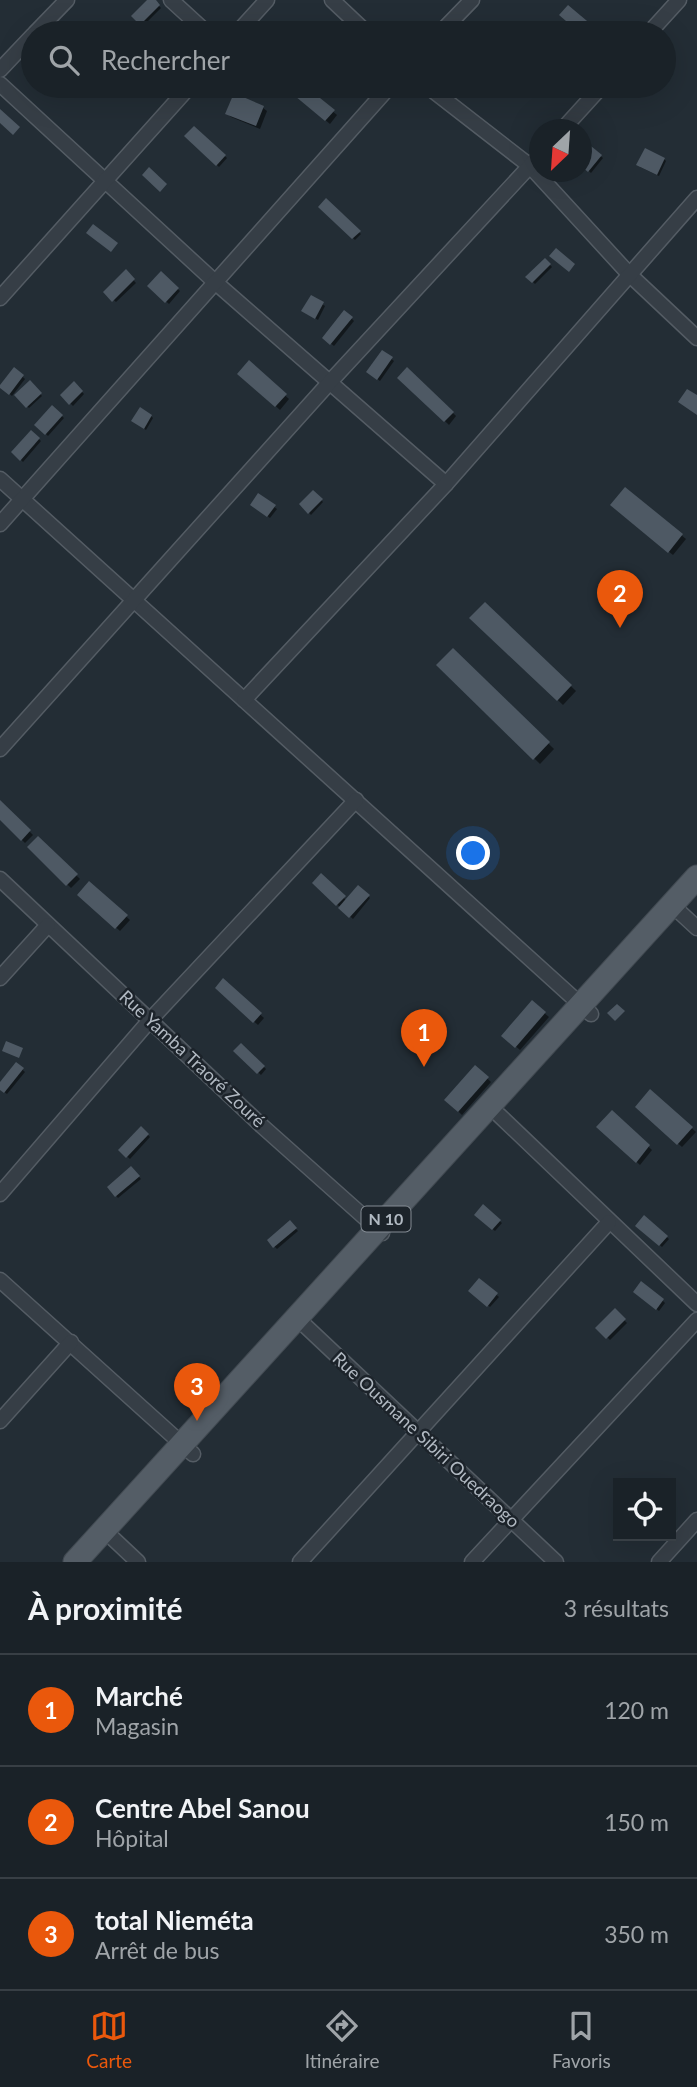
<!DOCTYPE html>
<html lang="fr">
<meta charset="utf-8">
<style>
:root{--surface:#1a2228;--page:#272f34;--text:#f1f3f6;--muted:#9fa4a8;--line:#383f45;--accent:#ea580c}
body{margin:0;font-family:Lato,sans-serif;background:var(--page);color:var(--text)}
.controls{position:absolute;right:21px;bottom:21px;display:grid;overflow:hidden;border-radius:0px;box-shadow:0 7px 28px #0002}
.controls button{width:63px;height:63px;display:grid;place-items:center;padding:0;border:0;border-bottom:2px solid var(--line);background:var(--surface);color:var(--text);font:35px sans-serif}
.compass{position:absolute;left:529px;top:119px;width:63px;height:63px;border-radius:50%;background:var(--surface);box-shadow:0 7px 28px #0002;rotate:205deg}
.you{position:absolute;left:474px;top:854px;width:24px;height:24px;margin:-18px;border:5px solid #fff;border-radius:50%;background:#1a73e8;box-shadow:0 0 0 10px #1a73e833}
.badge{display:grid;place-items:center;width:46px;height:46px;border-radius:50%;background:var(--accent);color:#fff;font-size:23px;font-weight:700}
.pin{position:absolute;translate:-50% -58px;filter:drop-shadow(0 2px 4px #0008)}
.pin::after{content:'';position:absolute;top:37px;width:24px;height:21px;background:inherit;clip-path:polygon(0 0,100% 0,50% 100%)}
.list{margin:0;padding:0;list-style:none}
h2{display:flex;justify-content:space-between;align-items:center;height:91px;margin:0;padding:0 28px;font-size:30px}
h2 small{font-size:23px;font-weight:400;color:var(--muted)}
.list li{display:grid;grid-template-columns:46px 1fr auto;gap:21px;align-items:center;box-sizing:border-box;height:112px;padding:0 28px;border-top:2px solid var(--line)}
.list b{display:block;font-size:26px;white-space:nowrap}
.list p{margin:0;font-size:23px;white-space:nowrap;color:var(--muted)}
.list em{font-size:23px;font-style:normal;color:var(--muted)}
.icon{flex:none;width:38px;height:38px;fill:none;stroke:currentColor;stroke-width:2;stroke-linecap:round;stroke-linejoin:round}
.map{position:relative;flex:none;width:697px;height:1562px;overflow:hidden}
.search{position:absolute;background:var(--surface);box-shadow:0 7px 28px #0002;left:21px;right:21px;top:21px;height:77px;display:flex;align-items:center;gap:18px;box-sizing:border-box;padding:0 24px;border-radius:38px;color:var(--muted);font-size:26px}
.sheet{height:427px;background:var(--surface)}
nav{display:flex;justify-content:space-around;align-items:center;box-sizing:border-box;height:98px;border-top:2px solid var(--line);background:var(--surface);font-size:19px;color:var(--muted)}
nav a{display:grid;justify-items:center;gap:4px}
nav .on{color:var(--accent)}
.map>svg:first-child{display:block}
.shadow{fill:#0007}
.building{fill:#4e5964}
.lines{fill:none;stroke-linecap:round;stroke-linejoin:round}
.minor-casing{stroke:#545c64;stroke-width:17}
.primary-casing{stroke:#424a52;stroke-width:25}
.minor{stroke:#363e46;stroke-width:14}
.primary{stroke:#545d66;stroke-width:23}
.labels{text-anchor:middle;stroke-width:5;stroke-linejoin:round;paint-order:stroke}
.shield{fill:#1c232a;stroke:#848c94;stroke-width:2}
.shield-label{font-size:16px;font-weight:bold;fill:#b1b9c2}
.street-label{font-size:18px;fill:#b1b9c2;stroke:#1c232a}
</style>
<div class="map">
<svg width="697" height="1562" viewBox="0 0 697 1562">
<rect width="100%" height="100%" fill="#232d35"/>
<g class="shadow">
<path d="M150,0H153L161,8L143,26L134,16Z"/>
<path d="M147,86H167L157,96Z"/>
<path d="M295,86H302L337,115L330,124L291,91Z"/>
<path d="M512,86H533L536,89L530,98Z"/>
<path d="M263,108L267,111L260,129L231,117L227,113Z"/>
<path d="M194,128L227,158L219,167L187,136Z"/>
<path d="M586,145L603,158L591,173L582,165V151Z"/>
<path d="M664,159L666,161L659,176L640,167Z"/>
<path d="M326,201L361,234L355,240L320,207Z"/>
<path d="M545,260L552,267L535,284L528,277Z"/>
<path d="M126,272L136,283L116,302L105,292Z"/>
<path d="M161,274L180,291L169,304L149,286Z"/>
<path d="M311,297L325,306L318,320L306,313Z"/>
<path d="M345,312L354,321L334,346L324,338Z"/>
<path d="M383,352L394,361L380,381L371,374Z"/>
<path d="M249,363L289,399L280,410L239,373Z"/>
<path d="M14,369L25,379L12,396L1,386Z"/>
<path d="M408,369L456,416L449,425L400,377Z"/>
<path d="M30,383L42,396L29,408L16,395Z"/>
<path d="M74,384L84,394L73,406L62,395Z"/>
<path d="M52,408L64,418L48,436L36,425Z"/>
<path d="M151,416L153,418L146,430L136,423Z"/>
<path d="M31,432L41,441L23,462L13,452Z"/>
<path d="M625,489L686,539L673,555L616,509Z"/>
<path d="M313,492L323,502L311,515L301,504Z"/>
<path d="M259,496L277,509L270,518L255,507Z"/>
<path d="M485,605L576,691L563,705L472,618Z"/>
<path d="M453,650L554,749L540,764L439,665Z"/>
<path d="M0,802L33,835L25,843L0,818Z"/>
<path d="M38,838L80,879L71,888L29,847Z"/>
<path d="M321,876L347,901L359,888L370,898L353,919L314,883Z"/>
<path d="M89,883L130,920L120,931L79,895Z"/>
<path d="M223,981L264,1018L258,1025L217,988Z"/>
<path d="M532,1003L549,1017L520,1050L504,1036Z"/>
<path d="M241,1045L266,1069L261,1075L236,1051Z"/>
<path d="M16,1064L25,1072L7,1094L0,1089V1084Z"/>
<path d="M475,1067L491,1082L462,1115L446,1100Z"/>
<path d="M651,1092L696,1132L682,1147L637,1107Z"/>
<path d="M612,1112L652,1150L640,1165L598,1127Z"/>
<path d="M141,1128L150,1137L130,1159L120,1150Z"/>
<path d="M131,1168L141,1179L118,1198L109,1187Z"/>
<path d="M483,1207L502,1223L495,1231L476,1215Z"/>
<path d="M644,1218L669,1239L662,1247L638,1226Z"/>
<path d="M290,1223L298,1231L277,1249L269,1241Z"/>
<path d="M479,1280L499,1297L490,1307L470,1291Z"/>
<path d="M637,1294L663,1301L665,1303L659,1311Z"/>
<path d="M615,1311L627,1323L610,1340L598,1328Z"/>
</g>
<g class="building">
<path d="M147,0H156L160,5L140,25L131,16Z"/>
<path d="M568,5L593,26L586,33H580L559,15Z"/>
<path d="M124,21L135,28L131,33H115Z"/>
<path d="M344,23L357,33H336Z"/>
<path d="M144,86H160L152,94Z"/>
<path d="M293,86H305L335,110L325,121L289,91Z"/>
<path d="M510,86H535L527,97Z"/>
<path d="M234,93L264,106L256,126L225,114Z"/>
<path d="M0,109L20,127L13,135L0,123Z"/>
<path d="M194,126L226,155L216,166L184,136Z"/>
<path d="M586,142L602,155L588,172L582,167V148Z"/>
<path d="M645,148L665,158L657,175L636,165Z"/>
<path d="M149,167L167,184L160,192L142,175Z"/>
<path d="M326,198L361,231L352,239L318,207Z"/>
<path d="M93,224L118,243L111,252L86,233Z"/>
<path d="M556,248L575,264L569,272L549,256Z"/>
<path d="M545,258L551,264L532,283L525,277Z"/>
<path d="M126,269L135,279L112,302L103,292Z"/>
<path d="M161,271L179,288L165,303L147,286Z"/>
<path d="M311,295L324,302L315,319L301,311Z"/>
<path d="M344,310L353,317L330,345L322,338Z"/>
<path d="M382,350L393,357L377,380L366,372Z"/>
<path d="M249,360L287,394L275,407L237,374Z"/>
<path d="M14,367L24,375L9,395L0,388V385Z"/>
<path d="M407,367L454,412L444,422L397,378Z"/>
<path d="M30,380L42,393L26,408L14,395Z"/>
<path d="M74,381L83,391L69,405L60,395Z"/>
<path d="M687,389L697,395V415L678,402Z"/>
<path d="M52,405L63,415L45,435L34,425Z"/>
<path d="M140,407L152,415L144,429L131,421Z"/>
<path d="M31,430L40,438L20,461L11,452Z"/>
<path d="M625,487L683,534L668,553L610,505Z"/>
<path d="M313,490L323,499L308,514L299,504Z"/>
<path d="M258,493L276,505L267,517L250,505Z"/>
<path d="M485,602L572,685L557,701L469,618Z"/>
<path d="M453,648L550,742L533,760L436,665Z"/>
<path d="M0,800L31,830L21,841L0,820Z"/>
<path d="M38,836L78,874L66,886L27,847Z"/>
<path d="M321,873L346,896L336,906L312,883Z"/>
<path d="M89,881L128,915L115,929L77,895Z"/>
<path d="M358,885L370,895L349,918L338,908Z"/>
<path d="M223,978L262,1013L253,1023L215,988Z"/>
<path d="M532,1000L546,1012L515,1048L501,1036Z"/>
<path d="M617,1004L625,1011L615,1021L607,1013Z"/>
<path d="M6,1041L23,1048L19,1058L2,1051Z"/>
<path d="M241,1043L265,1066L257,1074L233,1051Z"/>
<path d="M16,1062L24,1068L4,1093L0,1090V1082Z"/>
<path d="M475,1065L489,1077L458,1112L444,1100Z"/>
<path d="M650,1089L693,1127L677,1145L635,1107Z"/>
<path d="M612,1110L650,1145L636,1163L596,1127Z"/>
<path d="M141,1126L149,1134L126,1158L118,1150Z"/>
<path d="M131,1166L140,1176L115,1197L107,1187Z"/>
<path d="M483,1204L501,1220L492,1230L474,1215Z"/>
<path d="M644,1215L668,1236L659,1246L635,1226Z"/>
<path d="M290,1220L297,1228L273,1248L267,1240Z"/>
<path d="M479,1278L498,1293L487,1307L468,1291Z"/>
<path d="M641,1281L664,1299L656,1310L633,1292Z"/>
<path d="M615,1308L626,1319L606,1339L595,1328Z"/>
</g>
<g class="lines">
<g class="minor-casing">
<g id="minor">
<path d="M171,0L207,33"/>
<path d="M332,0L367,33"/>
<path d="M35,33L67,0"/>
<path d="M237,33L267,0"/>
<path d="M440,33L472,0"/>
<path d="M649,33L679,0"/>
<path d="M0,70L33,35"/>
<path d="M0,84L215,282L446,484"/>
<path d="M427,86L530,166L629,274L697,338"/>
<path d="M562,130L602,86"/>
<path d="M0,298L190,86"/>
<path d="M0,479L591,1014"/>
<path d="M0,524L390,86"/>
<path d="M244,700L446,484L697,198"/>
<path d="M0,749L329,383L540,155"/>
<path d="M0,879L262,1126L382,1233"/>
<path d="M672,905L697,928"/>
<path d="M0,978L48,925"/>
<path d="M499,1115L697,1304"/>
<path d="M0,1194L151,1019L356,800"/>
<path d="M0,1280L193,1454"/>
<path d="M297,1318L556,1562"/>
<path d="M0,1421L71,1342"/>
<path d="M104,1530L138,1562"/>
<path d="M300,1562L609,1222"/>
<path d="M472,1562L697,1320"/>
<path d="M659,1562L697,1520"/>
</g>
</g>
<g class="primary-casing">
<path id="primary" d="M75,1562L697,877"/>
</g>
<use href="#minor" class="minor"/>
<use href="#primary" class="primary"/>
</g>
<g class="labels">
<rect class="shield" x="361.5" y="1206.5" width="49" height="25" rx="5"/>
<g class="shield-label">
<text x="386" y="1225">N 10</text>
</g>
<g class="street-label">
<text transform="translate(192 1059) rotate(43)" y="6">Rue Yamba Traoré Zouré</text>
<text transform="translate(426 1440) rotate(43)" y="6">Rue Ousmane Sibiri Ouedraogo</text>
</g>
</g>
</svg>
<div class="controls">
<button><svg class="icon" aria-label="locate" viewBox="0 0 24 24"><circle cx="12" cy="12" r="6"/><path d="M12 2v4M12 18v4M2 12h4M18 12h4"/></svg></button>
</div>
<svg class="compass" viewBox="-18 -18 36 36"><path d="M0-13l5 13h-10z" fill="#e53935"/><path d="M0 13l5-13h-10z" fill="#9fa4a8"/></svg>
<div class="you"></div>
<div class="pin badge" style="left:424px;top:1067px">1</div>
<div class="pin badge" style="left:620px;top:628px">2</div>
<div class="pin badge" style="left:197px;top:1421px">3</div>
<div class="search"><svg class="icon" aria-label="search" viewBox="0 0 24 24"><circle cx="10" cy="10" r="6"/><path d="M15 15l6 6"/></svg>Rechercher</div>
</div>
<section class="sheet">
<h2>À proximité<small>3 résultats</small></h2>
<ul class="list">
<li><span class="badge">1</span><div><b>Marché</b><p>Magasin</p></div><em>120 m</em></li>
<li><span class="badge">2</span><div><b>Centre Abel Sanou</b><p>Hôpital</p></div><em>150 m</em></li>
<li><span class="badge">3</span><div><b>total Nieméta</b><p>Arrêt de bus</p></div><em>350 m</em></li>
</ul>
</section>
<nav>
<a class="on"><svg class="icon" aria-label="map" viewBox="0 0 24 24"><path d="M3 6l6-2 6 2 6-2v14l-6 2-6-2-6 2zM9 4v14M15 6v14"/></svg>Carte</a>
<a><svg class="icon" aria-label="directions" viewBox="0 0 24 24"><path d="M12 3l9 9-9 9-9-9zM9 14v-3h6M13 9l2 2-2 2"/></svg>Itinéraire</a>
<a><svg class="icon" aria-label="saved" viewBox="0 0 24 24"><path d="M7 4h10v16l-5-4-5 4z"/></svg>Favoris</a>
</nav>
